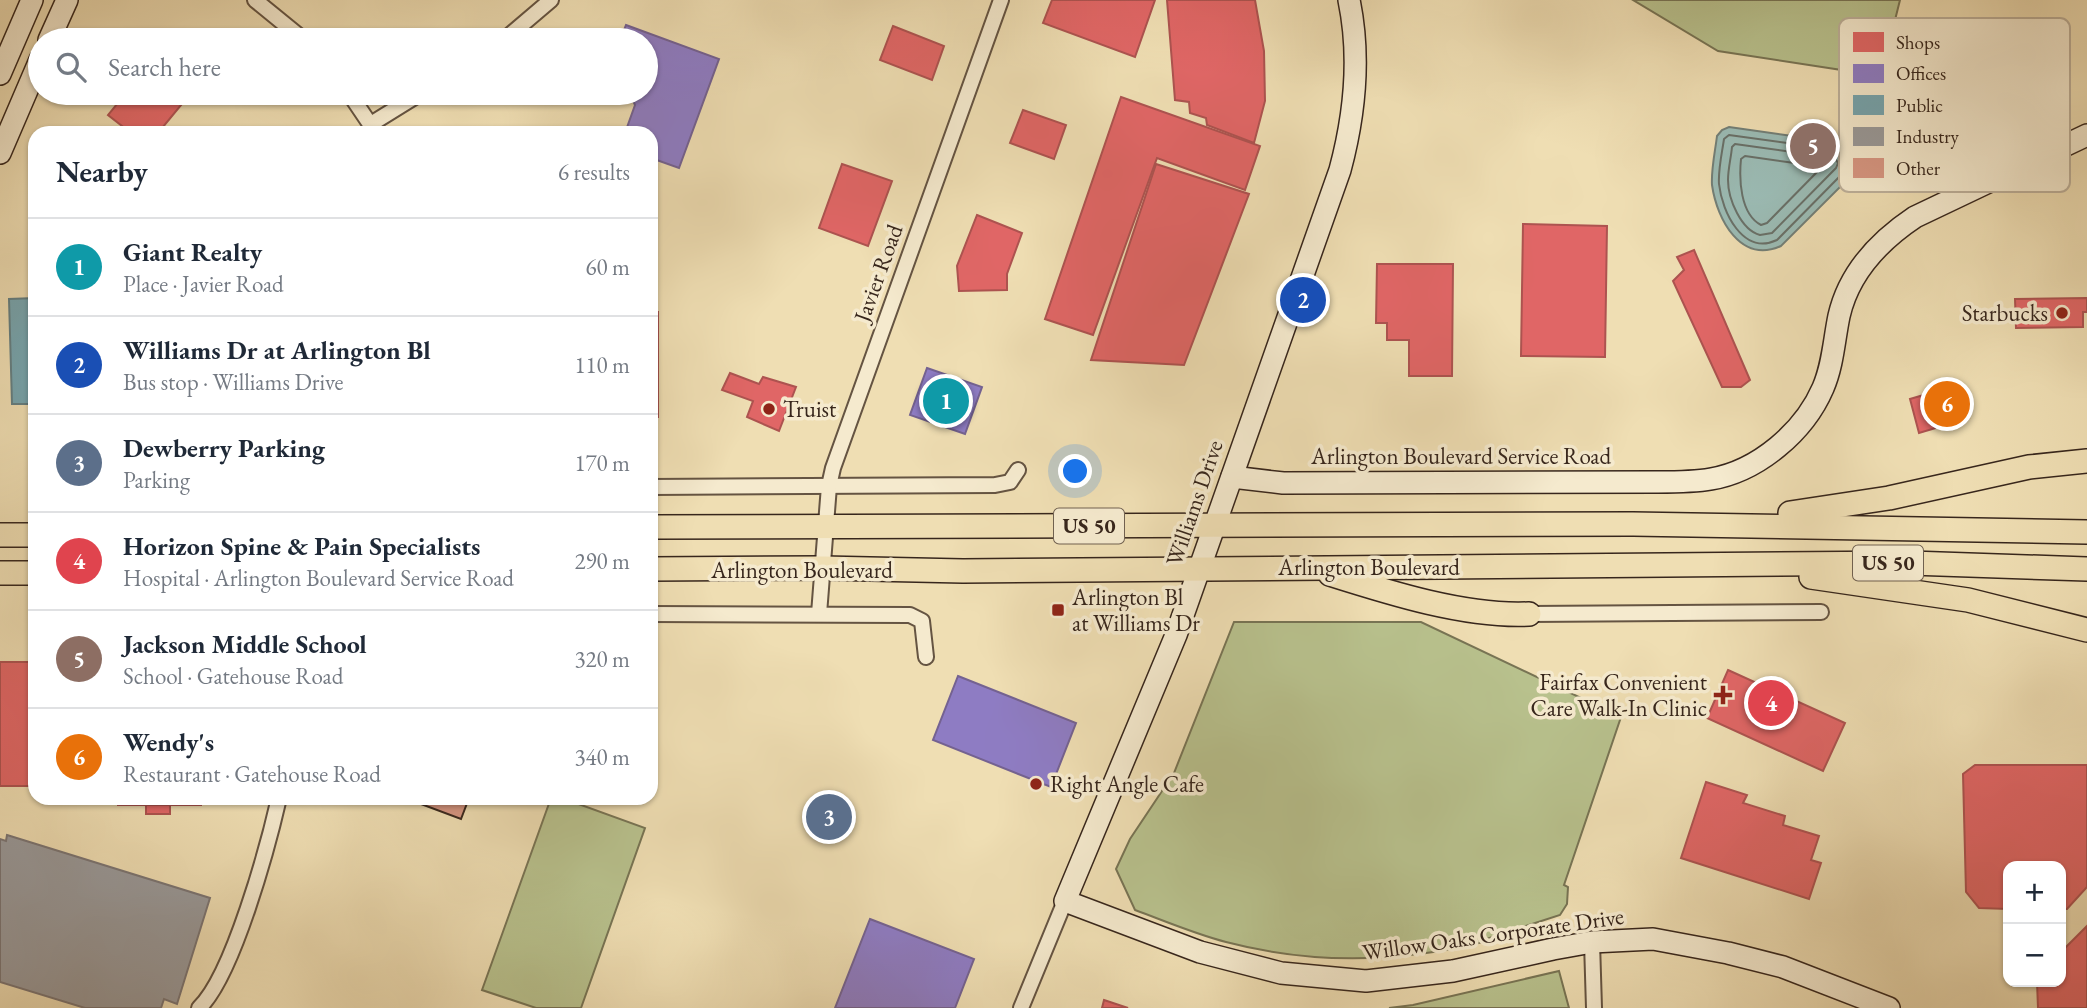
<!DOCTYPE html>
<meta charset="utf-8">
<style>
:root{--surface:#fff;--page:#f2f2f3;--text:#1f2937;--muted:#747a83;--line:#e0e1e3;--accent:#8f2418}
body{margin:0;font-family:"EB Garamond",serif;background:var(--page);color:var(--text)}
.controls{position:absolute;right:21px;bottom:21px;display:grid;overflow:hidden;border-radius:14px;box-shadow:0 2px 5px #0004}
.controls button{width:63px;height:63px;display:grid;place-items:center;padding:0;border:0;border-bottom:2px solid var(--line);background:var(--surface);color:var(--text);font:35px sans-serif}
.you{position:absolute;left:1076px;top:472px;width:24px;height:24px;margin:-18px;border:5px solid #fff;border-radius:50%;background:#1a73e8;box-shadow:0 0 0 10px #1a73e833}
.badge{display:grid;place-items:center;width:46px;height:46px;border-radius:50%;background:var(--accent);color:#fff;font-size:23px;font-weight:700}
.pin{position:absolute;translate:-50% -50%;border:4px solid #fff;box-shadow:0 2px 7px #0006}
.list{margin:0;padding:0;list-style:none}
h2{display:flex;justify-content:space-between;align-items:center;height:91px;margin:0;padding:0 28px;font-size:30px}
h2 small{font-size:23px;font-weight:400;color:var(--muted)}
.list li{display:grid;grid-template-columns:46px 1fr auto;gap:21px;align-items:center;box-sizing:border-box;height:98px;padding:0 28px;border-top:2px solid var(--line)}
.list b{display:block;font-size:26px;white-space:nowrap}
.list p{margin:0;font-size:23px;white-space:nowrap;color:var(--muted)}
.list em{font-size:23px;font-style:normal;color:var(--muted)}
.icon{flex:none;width:38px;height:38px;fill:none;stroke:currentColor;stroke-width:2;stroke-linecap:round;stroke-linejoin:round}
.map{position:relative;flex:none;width:2087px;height:1008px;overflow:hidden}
.search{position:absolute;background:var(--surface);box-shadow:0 2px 5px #0004;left:28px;top:28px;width:630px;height:77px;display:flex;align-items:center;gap:18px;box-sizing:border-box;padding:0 24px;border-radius:38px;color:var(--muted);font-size:26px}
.panel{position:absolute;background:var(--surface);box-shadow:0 2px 5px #0004;left:28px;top:126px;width:630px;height:679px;border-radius:21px}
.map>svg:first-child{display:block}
.green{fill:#b8c18d;stroke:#787454;stroke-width:2}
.water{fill:#9bbbb4;stroke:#737f77;stroke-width:2}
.shops{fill:#e06666;stroke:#ad5350;stroke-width:2}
.offices{fill:#8e7cc3;stroke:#746291;stroke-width:2}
.public{fill:#76a5af;stroke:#637f83;stroke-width:2}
.industry{fill:#999;stroke:#7c7674;stroke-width:2}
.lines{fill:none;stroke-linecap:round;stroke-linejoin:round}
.shore{stroke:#697068;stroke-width:2}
.building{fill:#d79682;stroke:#37261c;stroke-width:2}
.street-casing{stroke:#655442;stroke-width:18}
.secondary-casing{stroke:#37261c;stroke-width:24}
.primary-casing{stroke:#37261c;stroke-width:26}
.street{stroke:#f5eace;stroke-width:14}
.secondary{stroke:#f5eace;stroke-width:21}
.primary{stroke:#efdeb3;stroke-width:23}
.poi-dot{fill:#8f2418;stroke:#f5eace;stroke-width:2.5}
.labels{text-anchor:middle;stroke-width:7;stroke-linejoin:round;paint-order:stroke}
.shield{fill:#f5eace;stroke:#706151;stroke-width:2}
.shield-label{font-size:21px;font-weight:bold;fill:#37261c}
.street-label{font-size:23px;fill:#37261c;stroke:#f5eace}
.poi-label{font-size:23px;fill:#37261c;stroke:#f5eace;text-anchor:start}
.key{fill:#f5eace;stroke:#bcaf99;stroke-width:2}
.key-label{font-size:19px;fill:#37261c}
</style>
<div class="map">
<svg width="2087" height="1008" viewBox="0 0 2087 1008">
<rect width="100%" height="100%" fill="#efdeb3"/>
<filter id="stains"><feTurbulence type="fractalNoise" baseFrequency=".00286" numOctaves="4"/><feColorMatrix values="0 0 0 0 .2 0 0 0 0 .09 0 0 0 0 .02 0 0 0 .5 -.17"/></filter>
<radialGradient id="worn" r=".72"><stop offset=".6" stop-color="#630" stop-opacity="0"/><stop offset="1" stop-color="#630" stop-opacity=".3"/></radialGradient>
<g class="green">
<path d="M1633,0H1900L1881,76L1718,51Z"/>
<path d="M1234,622H1421L1621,717L1564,885L1568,887L1567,904L1560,915L1486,939L1487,941C1400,963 1314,965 1226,942C1195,934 1165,921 1135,910L1116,869L1130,839L1174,773Z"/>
<path d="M551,798H562L645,828L581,1008H536L482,990Z"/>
<path d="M1559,971L1569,1008H1389L1413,1005Z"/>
</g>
<path class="water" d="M1729,127L1842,143C1856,153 1855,160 1851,176L1781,246C1741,264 1717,220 1712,185C1711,170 1715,152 1717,136L1722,130Z"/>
<g class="shops">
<path d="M1052,0H1155L1135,57L1043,23Z"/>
<path d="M1167,0H1255L1264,51L1265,101L1254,143L1207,125L1206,118L1190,113L1189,102L1175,100Z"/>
<path d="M893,26L944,46L932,80L880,60Z"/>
<path d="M126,93H191L158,133H131L108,115Z"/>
<path d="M1121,97L1260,146L1245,190L1157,158L1093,335L1045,319Z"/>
<path d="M1023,110L1066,125L1054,159L1010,143Z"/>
<path d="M842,164L892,181L868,246L819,228Z"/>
<path d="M1156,164L1249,194L1184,365L1091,360Z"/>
<path d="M977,215L1022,233L1007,274V290L959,291L957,266Z"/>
<path d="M1523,224L1607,226L1605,357L1521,356Z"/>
<path d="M1694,250L1750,380L1741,387H1722L1673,281L1684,270L1677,257Z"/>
<path d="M1377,264H1453L1452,376H1409V340H1387V323H1376Z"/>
<path d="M2087,298V312H2083V327L2016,328L2015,299Z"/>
<rect x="651" y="312" width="7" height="105"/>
<path d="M730,373L759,384L763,377L796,387L779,431L747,417L753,401L722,390Z"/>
<path d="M1960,388L1969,418L1919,433L1910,399L1944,389L1946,393Z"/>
<rect x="0" y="662" width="35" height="124"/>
<path d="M1728,670L1845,723L1823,771L1707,718Z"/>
<path d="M1975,765H2087V887L2067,909H2061V866H2008V909L1979,908L1966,892L1963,774Z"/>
<path d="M1706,782L1747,795L1743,803L1785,816L1783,825L1819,836L1811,860L1821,863L1809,899L1681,858Z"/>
<rect x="118" y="798" width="83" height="7"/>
<rect x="146" y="805" width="24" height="9"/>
<path d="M2087,926V1008H2038L2037,982H2061V952Z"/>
<path d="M1104,1000L1128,1008H1102Z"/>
</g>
<g class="offices">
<path d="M626,25L719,59L679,168L651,158V133H625L635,105L630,93H646V40H620Z"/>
<path d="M927,368L982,387L965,434L910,415Z"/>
<path d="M958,676L1076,723L1051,787L933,740Z"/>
<path d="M870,919L974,959L955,1008H835Z"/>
</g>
<path class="public" d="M35,298V404H12L9,299Z"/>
<path class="industry" d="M7,835L210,898L177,1004L164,999L161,1008H85L0,982V839L6,841Z"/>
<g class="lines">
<g class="shore">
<path d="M1729,135L1839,150L1847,159L1845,171L1777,240C1743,256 1722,212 1719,184C1718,170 1722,153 1724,139Z"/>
<path d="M1735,144L1835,158L1838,163L1836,168L1772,233L1760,235C1741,230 1728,199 1728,180C1728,169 1731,158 1732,147Z"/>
<path d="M1745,156L1816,166L1819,170L1767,223L1761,225C1740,214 1739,179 1741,159Z"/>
</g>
</g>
<path class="building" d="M405,798H469L461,819Z"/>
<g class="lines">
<g class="street-casing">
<g id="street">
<path d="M255,0L304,40"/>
<path d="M504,40L551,0"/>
<path d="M349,93L376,133"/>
<path d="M371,124L421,93"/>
<path d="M651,487L995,485L1010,482L1018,470"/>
<path d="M651,614L910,615L922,621L926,657"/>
<path d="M819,614L829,486L833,468L1001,0"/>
<path d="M1529,614L1821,612"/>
<path d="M1592,942L1594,1008"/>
<path d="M199,1008C233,976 268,846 279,798"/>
<path d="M1021,1008L1065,901"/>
</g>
</g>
<g class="secondary-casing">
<g id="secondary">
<path d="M1349,0C1361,58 1355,114 1340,170L1176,635L1065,901L1200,952L1281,973L1366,981L1453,971L1553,949L1592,942L1653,939L1728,953L1783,967L1889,1008"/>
<path d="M49,40L67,0"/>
<path d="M0,74L32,0"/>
<path d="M0,153L40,60"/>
<path d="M1232,477L1283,483L1658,482C1676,482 1694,482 1711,479C1758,471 1804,432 1823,388C1833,365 1834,340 1839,316C1849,272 1879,241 1915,217L2087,135"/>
</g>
</g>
<g class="primary-casing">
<g id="primary">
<path d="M1790,513L1889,498L2029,467L2087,461"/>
<path d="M651,527L1633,524L2087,532"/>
<path d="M0,535H35"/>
<path d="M651,569L823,568L963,571L1911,563L2087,569"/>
<path d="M0,573H35"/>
<path d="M1330,574C1390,593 1466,617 1529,614"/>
<path d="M1811,577L1968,600L2087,630"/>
</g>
</g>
<use href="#street" class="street"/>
<use href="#secondary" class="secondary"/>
<use href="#primary" class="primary"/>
</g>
<g class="poi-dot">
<circle cx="2062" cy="313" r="7"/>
<circle cx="769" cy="409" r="7"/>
<rect x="1051" y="603" width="14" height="14" rx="3.5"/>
<path d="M1719.5 684.5h7v7h7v7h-7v7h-7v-7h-7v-7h7z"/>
<circle cx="1036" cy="784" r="7"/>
</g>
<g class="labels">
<g class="shield">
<rect x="1054" y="508.5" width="70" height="35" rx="5"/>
<rect x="1853" y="545.5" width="70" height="35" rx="5"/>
</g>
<g class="shield-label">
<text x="1089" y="533">US 50</text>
<text x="1888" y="570">US 50</text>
</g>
<g class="street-label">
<text transform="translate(878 273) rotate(-70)" y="8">Javier Road</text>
<text x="1461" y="464">Arlington Boulevard Service Road</text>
<text transform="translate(1194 503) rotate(-71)" y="8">Williams Drive</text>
<text x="1369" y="575">Arlington Boulevard</text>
<text x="802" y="578">Arlington Boulevard</text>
<text transform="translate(1493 934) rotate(-8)" y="8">Willow Oaks Corporate Drive</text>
</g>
<g class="poi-label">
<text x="2048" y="321" text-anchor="end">Starbucks</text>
<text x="783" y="417">Truist</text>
<text x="1072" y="605">Arlington Bl<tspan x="1072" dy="26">at Williams Dr</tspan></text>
<text x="1707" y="690" text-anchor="end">Fairfax Convenient<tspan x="1707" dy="26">Care Walk-In Clinic</tspan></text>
<text x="1050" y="792">Right Angle Cafe</text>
</g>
</g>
<rect x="1839" y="18" width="231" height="174" rx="10" class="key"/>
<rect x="1853" y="32" width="31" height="20" fill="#e06666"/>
<rect x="1853" y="64" width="31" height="19" fill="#8e7cc3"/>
<rect x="1853" y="95" width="31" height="20" fill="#76a5af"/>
<rect x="1853" y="127" width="31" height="19" fill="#999"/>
<rect x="1853" y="158" width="31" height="20" fill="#d79682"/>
<g class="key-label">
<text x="1896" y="49">Shops</text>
<text x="1896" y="80">Offices</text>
<text x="1896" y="112">Public</text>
<text x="1896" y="143">Industry</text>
<text x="1896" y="175">Other</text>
</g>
<rect width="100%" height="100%" filter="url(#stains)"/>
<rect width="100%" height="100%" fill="url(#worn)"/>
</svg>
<div class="controls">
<button>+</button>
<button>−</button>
</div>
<div class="you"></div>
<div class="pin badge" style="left:946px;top:401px;background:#0f9aa8">1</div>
<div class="pin badge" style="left:1303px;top:300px;background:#1a4fb4">2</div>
<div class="pin badge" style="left:829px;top:817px;background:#5c6f8a">3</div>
<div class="pin badge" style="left:1771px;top:703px;background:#e0444e">4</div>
<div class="pin badge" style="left:1813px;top:146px;background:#8d6e63">5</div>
<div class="pin badge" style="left:1947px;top:404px;background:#e8710a">6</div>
<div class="search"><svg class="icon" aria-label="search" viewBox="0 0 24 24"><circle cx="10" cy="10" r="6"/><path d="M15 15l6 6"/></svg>Search here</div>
<section class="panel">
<h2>Nearby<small>6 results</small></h2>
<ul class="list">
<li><span class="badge" style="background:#0f9aa8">1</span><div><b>Giant Realty</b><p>Place · Javier Road</p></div><em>60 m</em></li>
<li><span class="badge" style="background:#1a4fb4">2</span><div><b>Williams Dr at Arlington Bl</b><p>Bus stop · Williams Drive</p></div><em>110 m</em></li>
<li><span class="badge" style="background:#5c6f8a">3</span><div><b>Dewberry Parking</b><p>Parking</p></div><em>170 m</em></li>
<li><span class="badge" style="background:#e0444e">4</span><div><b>Horizon Spine &amp; Pain Specialists</b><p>Hospital · Arlington Boulevard Service Road</p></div><em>290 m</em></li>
<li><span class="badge" style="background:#8d6e63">5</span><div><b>Jackson Middle School</b><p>School · Gatehouse Road</p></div><em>320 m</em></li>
<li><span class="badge" style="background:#e8710a">6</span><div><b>Wendy's</b><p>Restaurant · Gatehouse Road</p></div><em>340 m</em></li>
</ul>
</section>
</div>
